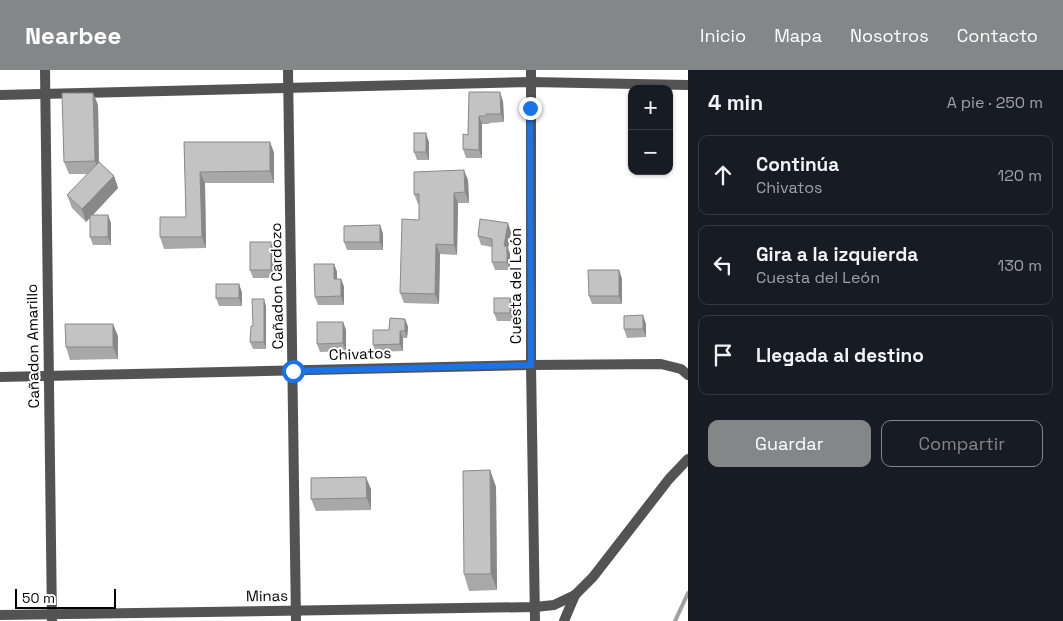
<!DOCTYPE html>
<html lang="es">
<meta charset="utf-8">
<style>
:root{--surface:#171b24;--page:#20242c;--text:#f1f3f6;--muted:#9ea1a6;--line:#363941;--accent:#858687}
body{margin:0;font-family:"Space Grotesk",sans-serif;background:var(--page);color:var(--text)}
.controls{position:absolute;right:15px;top:15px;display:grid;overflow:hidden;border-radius:10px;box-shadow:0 1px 4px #0004}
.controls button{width:45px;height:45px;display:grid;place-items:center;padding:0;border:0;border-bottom:1px solid var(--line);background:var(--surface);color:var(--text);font:25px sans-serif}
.scale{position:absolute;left:15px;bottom:12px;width:101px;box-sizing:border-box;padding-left:5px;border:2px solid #000;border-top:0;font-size:14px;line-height:18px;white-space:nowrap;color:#000;-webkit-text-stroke:4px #fff;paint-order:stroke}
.stop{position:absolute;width:15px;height:15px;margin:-11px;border:4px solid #1a73e8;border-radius:50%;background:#fff}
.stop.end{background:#1a73e8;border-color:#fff;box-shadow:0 1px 5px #0008}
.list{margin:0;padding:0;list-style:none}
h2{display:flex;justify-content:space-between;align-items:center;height:65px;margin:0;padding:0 20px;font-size:21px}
h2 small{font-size:16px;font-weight:400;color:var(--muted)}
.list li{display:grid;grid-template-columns:32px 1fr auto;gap:15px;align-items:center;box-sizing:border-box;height:80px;margin:0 10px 10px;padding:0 10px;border:1px solid var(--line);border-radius:10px}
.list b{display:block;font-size:19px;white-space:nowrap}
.list p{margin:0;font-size:16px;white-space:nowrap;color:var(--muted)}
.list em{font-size:16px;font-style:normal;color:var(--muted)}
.actions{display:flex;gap:10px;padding:15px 20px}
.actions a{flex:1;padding:11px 0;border:1px solid var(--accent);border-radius:10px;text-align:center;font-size:18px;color:var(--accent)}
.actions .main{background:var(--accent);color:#fff}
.icon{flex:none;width:28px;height:28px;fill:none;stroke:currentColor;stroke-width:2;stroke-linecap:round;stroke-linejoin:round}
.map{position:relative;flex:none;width:688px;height:551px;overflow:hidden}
header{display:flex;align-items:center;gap:30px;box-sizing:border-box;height:70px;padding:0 25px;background:var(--accent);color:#fff}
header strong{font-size:24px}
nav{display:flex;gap:28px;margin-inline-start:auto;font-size:18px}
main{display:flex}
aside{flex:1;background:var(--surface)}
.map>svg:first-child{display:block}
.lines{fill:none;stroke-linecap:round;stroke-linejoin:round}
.stream{stroke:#a1a1a1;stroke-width:4}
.minor{stroke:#535353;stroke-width:10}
.tertiary{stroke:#535353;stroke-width:10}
.wall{fill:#a8a8a8}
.shaded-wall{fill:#888}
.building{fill:#c3c3c3;stroke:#888}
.route{stroke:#1a73e8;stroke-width:6}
.labels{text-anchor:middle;stroke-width:4;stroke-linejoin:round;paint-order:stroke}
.street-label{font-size:15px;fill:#000;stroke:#fff}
</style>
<header>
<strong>Nearbee</strong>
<nav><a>Inicio</a><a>Mapa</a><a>Nosotros</a><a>Contacto</a></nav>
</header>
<main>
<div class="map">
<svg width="688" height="551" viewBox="0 0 688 551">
<rect width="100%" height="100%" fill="#fff"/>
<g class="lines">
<path class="stream" d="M675,551L688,523"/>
<g class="minor">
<path d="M288,0L296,551"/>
<path d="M531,0V295L535,551"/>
<path d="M0,25L531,12L688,15"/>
<path d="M0,307L531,295L661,294L681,299L688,305"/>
<path d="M0,545L535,537L554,535L575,525L593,507L669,409L688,389"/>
<path d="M564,551L575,525"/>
</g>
<path class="tertiary" d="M45,0L52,551"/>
</g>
<g class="wall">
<path d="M469,22L503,31L504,52L489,53V54H482V88H466L463,79L468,65Z"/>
<path d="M93,23L98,35L99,92L114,106L118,118L93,145L111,153V175H93L90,167V148L86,152L72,138L67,125L88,104H69L64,92Z"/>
<path d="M184,72H270L274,83V113H205L206,178L164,179L160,167L186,147Z"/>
<path d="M429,72V90H417L414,82Z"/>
<path d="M468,110L469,133H458L457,185L440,184L439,234L404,233L400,223L419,150V134H418L414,124Z"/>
<path d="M380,155L383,164V180H347L344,172Z"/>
<path d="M511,162L508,178L510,184V200H495L492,192V177L481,175L478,166Z"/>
<path d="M271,172L275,180L274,208H253L250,200Z"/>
<path d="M334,194L337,202V209H341L344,217V235H318L315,227Z"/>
<path d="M619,200L622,209V234H592L589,226Z"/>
<path d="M239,214L242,223V236H219L216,228Z"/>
<path d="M510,228L513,236V251H497L494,243Z"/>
<path d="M266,236V279H253L250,272Z"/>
<path d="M405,249L408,257L407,268H403V281L376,282L373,275L389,260Z"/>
<path d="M343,252L346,260V281L320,282L317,274Z"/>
<path d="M646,254V267L627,268L624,259Z"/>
<path d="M118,266V289L70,290L66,277Z"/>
<path d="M490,400L496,417L497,520L469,521L464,504Z"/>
<path d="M371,419V440L316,441L311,429Z"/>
</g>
<g class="shaded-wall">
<path d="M500,22L503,31L504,52L501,44Z"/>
<path d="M93,23L98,35L99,103L95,91Z"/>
<path d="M479,46L482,54V88L479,80Z"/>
<path d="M426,63L429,72V90L426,82Z"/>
<path d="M270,72L274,83V113L270,101Z"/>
<path d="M464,100L468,110L469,133L465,122Z"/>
<path d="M200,102L205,113L206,178L202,167Z"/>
<path d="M114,106L118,118L86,152L82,139Z"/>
<path d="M454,123L458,133L457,185L454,175Z"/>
<path d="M108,145L111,153V175L108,167Z"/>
<path d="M508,153L511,162L508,178L510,184V200L507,192L504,176Z"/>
<path d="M380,155L383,164V180L380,172Z"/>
<path d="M271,172L275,180L274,208L271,200Z"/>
<path d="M436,174L440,184L439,234L435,224Z"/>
<path d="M334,194L337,202V217L334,209Z"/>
<path d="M619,200L622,209V234L619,226Z"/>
<path d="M341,209L344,217V235L341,226Z"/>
<path d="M239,214L242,223V236L239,228Z"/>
<path d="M510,228L513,236V251L510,243Z"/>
<path d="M264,229L266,236V279L264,272Z"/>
<path d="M643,245L646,254V267L643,259Z"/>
<path d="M405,249L408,257L407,268L405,261Z"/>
<path d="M343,252L346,260V281L343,273Z"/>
<path d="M113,254L118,266V289L113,277Z"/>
<path d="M400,261L403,268V281L400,274Z"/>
<path d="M490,400L496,417L497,520L491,504Z"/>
<path d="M366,407L371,419V440L367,428Z"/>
</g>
<g class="building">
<path d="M469,22H500L501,44H486V46H479V80L463,79V64L468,65Z"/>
<path d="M62,23H93L95,91L64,92Z"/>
<rect x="414" y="63" width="12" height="19"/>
<path d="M184,72H270V101L200,102L202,167H160V147H186Z"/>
<path d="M99,92L114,106L82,139L67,125Z"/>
<path d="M464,100L465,122L454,123V175L436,174L435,224L400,223L402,149L419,150V124H414V102Z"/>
<rect x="90" y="145" width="18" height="22"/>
<path d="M480,149L508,153L504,176H507V192H492V169L478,166Z"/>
<path d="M380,155V172H344V156Z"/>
<rect x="250" y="172" width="21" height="28"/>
<path d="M314,194H334V209H341V226L315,227Z"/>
<path d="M588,200H619V226H589Z"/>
<rect x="216" y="214" width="23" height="14"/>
<rect x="494" y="228" width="16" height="15"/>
<path d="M252,229H264V272H250L251,256H253Z"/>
<path d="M643,245V259H624V246Z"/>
<path d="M390,248L405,249V261H400V274L373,275V260H389Z"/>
<path d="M317,252H343V273L317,274Z"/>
<path d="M65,254H113V277H66Z"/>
<path d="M490,400L491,504H464L463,401Z"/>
<path d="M366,407L367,428L311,429V408Z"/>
</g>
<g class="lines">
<path class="route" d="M293,301L531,295L530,38"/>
</g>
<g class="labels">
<g class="street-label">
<text transform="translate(277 216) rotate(-91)" y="5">Cañadon Cardozo</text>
<text transform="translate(516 216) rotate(-90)" y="5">Cuesta del León</text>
<text transform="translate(33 276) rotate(-91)" y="5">Cañadon Amarillo</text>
<text transform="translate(360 284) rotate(-2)" y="5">Chivatos</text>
<text transform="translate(267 526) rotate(-1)" y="5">Minas</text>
</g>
</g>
</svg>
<div class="controls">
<button>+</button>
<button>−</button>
</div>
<div class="scale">50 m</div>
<div class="stop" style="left:293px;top:301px"></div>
<div class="stop end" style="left:530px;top:38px"></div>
</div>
<aside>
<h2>4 min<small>A pie · 250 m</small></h2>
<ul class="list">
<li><svg class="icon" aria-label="ahead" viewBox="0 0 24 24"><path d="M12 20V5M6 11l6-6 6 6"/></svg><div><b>Continúa</b><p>Chivatos</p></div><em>120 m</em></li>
<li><svg class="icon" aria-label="left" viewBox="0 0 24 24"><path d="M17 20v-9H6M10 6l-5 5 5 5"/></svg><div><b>Gira a la izquierda</b><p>Cuesta del León</p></div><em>130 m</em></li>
<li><svg class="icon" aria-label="arrive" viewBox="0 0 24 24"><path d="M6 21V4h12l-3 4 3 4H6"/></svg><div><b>Llegada al destino</b></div></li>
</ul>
<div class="actions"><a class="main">Guardar</a><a>Compartir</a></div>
</aside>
</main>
